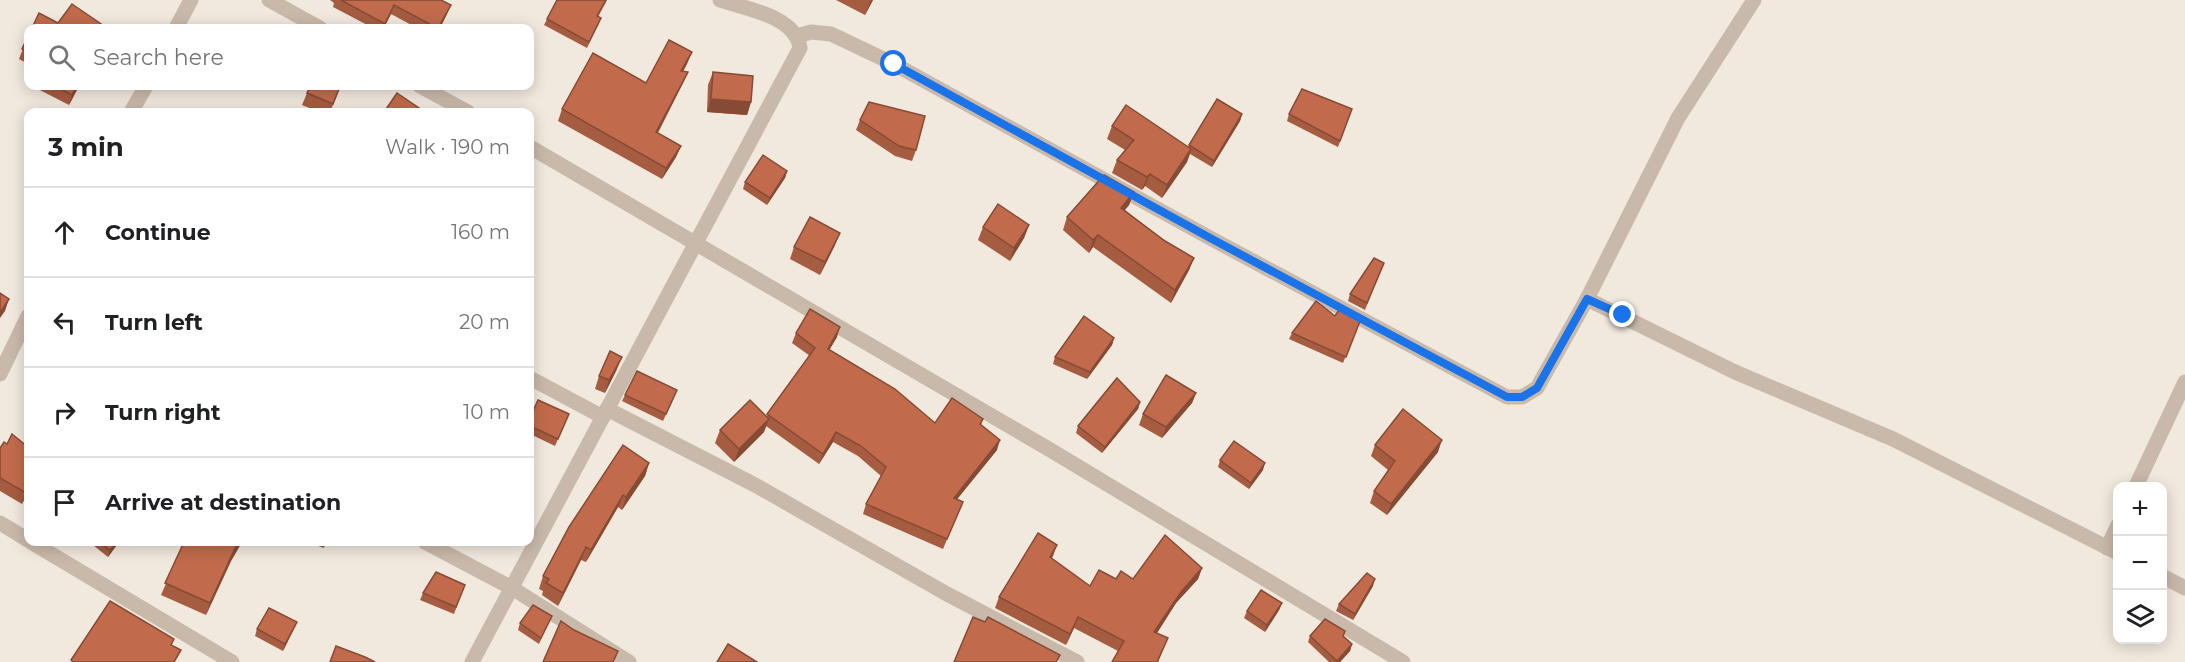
<!DOCTYPE html>
<meta charset="utf-8">
<style>
:root{--surface:#fff;--page:#f2f2f2;--text:#202124;--muted:#757577;--line:#e0e0e0}
body{margin:0;font-family:Montserrat,sans-serif;background:var(--page);color:var(--text)}
.controls{position:absolute;right:18px;bottom:18px;display:grid;overflow:hidden;border-radius:12px;box-shadow:0 3px 15px #0003}
.controls button{width:54px;height:54px;display:grid;place-items:center;padding:0;border:0;border-bottom:2px solid var(--line);background:var(--surface);color:var(--text);font:30px sans-serif}
.stop{position:absolute;width:18px;height:18px;margin:-14px;border:4px solid #1a73e8;border-radius:50%;background:#fff}
.stop.end{background:#1a73e8;border-color:#fff;box-shadow:0 2px 6px #0008}
.list{margin:0;padding:0;list-style:none}
h2{display:flex;justify-content:space-between;align-items:center;height:78px;margin:0;padding:0 24px;font-size:26px}
h2 small{font-size:20px;font-weight:400;color:var(--muted)}
.list li{display:grid;grid-template-columns:39px 1fr auto;gap:18px;align-items:center;box-sizing:border-box;height:90px;padding:0 24px;border-top:2px solid var(--line)}
.list b{display:block;font-size:22px;white-space:nowrap}
.list em{font-size:20px;font-style:normal;color:var(--muted)}
.icon{flex:none;width:33px;height:33px;fill:none;stroke:currentColor;stroke-width:2;stroke-linecap:round;stroke-linejoin:round}
.map{position:relative;flex:none;width:2185px;height:662px;overflow:hidden}
.search{position:absolute;background:var(--surface);box-shadow:0 3px 15px #0003;left:24px;top:24px;width:510px;height:66px;display:flex;align-items:center;gap:15px;box-sizing:border-box;padding:0 21px;border-radius:12px;color:var(--muted);font-size:22px}
.panel{position:absolute;background:var(--surface);box-shadow:0 3px 15px #0003;left:24px;top:108px;width:510px;height:438px;border-radius:12px}
.map>svg:first-child{display:block}
.lines{fill:none;stroke-linecap:round;stroke-linejoin:round}
.street{stroke:#c9b9aa;stroke-width:15}
.wall{fill:#a65c41}
.shaded-wall{fill:#874b35}
.building{fill:#c16b4c;stroke:#874b35;stroke-width:1.5}
.route{stroke:#1a73e8;stroke-width:8}
</style>
<div class="map">
<svg width="2185" height="662" viewBox="0 0 2185 662">
<rect width="100%" height="100%" fill="#f1e8de"/>
<g class="lines">
<g class="street">
<path d="M269,0L320,28"/>
<path d="M176,28L191,0"/>
<path d="M798,36L811,32L831,34L894,64L1212,239L1507,397H1522L1537,388L1587,299L1735,372L1893,439L2118,553"/>
<path d="M420,86L468,112"/>
<path d="M131,112L146,86"/>
<path d="M530,147L1047,448L1403,662"/>
<path d="M1587,299L1678,118L1754,0"/>
<path d="M0,374L28,316"/>
<path d="M530,378L603,417"/>
<path d="M607,409L755,485L947,594L1077,662"/>
<path d="M2136,486L2185,382"/>
<path d="M0,523L28,540"/>
<path d="M31,542L232,662"/>
<path d="M425,542L512,588L629,662"/>
<path d="M2107,548L2118,525"/>
<path d="M2162,576L2185,588"/>
<path d="M472,662L800,48C796,16 746,9 720,0"/>
</g>
</g>
<g class="wall">
<path d="M330,0H441L447,14L440,28H417L391,14L384,28H373L333,7L334,3Z"/>
<path d="M557,0H607L598,17L601,18L598,25L587,48L544,25L547,19Z"/>
<path d="M836,0H873L865,15Z"/>
<path d="M28,36V64L19,59Z"/>
<path d="M692,52L683,71L688,72L683,83L658,133L681,146L676,157L662,179L558,121L562,109L646,83Z"/>
<path d="M713,72L751,102L747,115L707,112L708,85Z"/>
<path d="M32,86H79L69,105Z"/>
<path d="M310,86H341L330,112H319L302,105Z"/>
<path d="M1352,109L1338,147L1287,121L1289,114Z"/>
<path d="M1242,114L1240,121L1212,167L1190,154L1187,162L1162,198L1145,186L1142,190L1112,173L1117,160L1125,150L1107,139L1112,126L1188,147L1189,145Z"/>
<path d="M860,120L916,150L912,161L895,156L856,130Z"/>
<path d="M787,171L785,178L767,205L743,189L745,182Z"/>
<path d="M1134,192L1129,205L1125,210L1165,241L1194,258L1189,270L1171,303L1093,247L1089,253L1063,230L1067,217Z"/>
<path d="M1029,225L1024,238L1010,261L978,240L983,227Z"/>
<path d="M835,245L820,275L790,259L794,247Z"/>
<path d="M1384,263L1365,310L1348,301L1350,294Z"/>
<path d="M1335,316L1360,321L1343,363L1289,339L1292,333Z"/>
<path d="M796,333L837,337L829,350L935,423L983,419L981,425L997,450L957,499L963,502L943,549L863,514L866,504L881,476L858,456L833,442L819,464L766,426L764,432L734,462L715,443L720,430L766,417L810,356L792,343Z"/>
<path d="M1114,338L1112,345L1087,379L1053,364L1055,357Z"/>
<path d="M617,369L605,393L595,389L599,376Z"/>
<path d="M1196,393L1192,403L1162,438L1139,425L1143,414Z"/>
<path d="M625,395L674,397L663,421L622,401Z"/>
<path d="M1140,402L1138,409L1102,453L1076,433L1078,426Z"/>
<path d="M28,406V416L26,414Z"/>
<path d="M569,414L555,446L530,434V418Z"/>
<path d="M1375,445L1438,452L1387,515L1370,503L1374,491L1388,470L1371,456Z"/>
<path d="M0,448L28,492L22,504L0,491Z"/>
<path d="M1220,460L1263,470L1249,489L1218,467Z"/>
<path d="M649,463L645,476L622,510L618,507L586,562L581,560L558,606L542,595L543,591L539,589L543,576Z"/>
<path d="M89,542H119L108,557Z"/>
<path d="M184,542H242L231,561L206,615L161,595Z"/>
<path d="M306,542H326L324,548Z"/>
<path d="M1053,556L1051,558L1090,586L1116,579H1133L1202,568L1198,579L1176,603L1157,633L1168,638L1158,662H1112L1118,651L1074,628L1066,645L995,608L999,597Z"/>
<path d="M465,585L454,614L420,600L423,593Z"/>
<path d="M1373,586L1353,620L1336,611L1339,604Z"/>
<path d="M1282,603L1279,610L1265,632L1244,618L1247,611Z"/>
<path d="M552,616L539,644L518,630L520,623Z"/>
<path d="M297,622L283,651L255,636L257,629Z"/>
<path d="M1345,631L1343,636L1352,644L1350,651L1340,662H1329L1308,642L1310,636Z"/>
</g>
<g class="shaded-wall">
<path d="M871,0H873L865,15Z"/>
<path d="M394,5L391,14L383,28L385,24Z"/>
<path d="M451,5L447,14L440,28H438Z"/>
<path d="M692,52L687,64L677,83L681,71Z"/>
<path d="M688,72L683,83L652,143L656,132Z"/>
<path d="M77,86H79L69,105L72,95Z"/>
<path d="M711,99L751,102L747,115L707,112Z"/>
<path d="M1242,114L1240,121L1212,167L1214,161Z"/>
<path d="M681,146L676,157L662,179L666,168Z"/>
<path d="M1191,149L1187,162L1162,198L1167,185Z"/>
<path d="M787,171L785,178L767,205L770,198Z"/>
<path d="M1150,174L1145,186L1142,190L1147,177Z"/>
<path d="M1134,192L1129,205L1116,220L1121,208Z"/>
<path d="M1029,225L1024,238L1010,261L1014,248Z"/>
<path d="M840,233L835,245L820,275L825,262Z"/>
<path d="M1098,235L1093,247L1089,253L1093,240Z"/>
<path d="M1194,258L1189,270L1171,303L1175,290Z"/>
<path d="M9,299L5,311L0,318V313Z"/>
<path d="M840,327L837,337L824,359L828,349Z"/>
<path d="M1114,338L1112,345L1087,379L1090,372Z"/>
<path d="M622,357L617,369L605,393L609,380Z"/>
<path d="M1196,393L1192,403L1162,438L1166,427Z"/>
<path d="M1140,402L1138,409L1102,453L1105,447Z"/>
<path d="M769,419L764,432L734,462L739,449Z"/>
<path d="M836,432L833,442L819,464L823,454Z"/>
<path d="M1000,440L997,450L950,508L954,498Z"/>
<path d="M1442,440L1438,452L1387,515L1391,504Z"/>
<path d="M649,463L645,476L622,510L626,497Z"/>
<path d="M1265,463L1263,470L1249,489L1251,483Z"/>
<path d="M28,488V492L22,504L26,493Z"/>
<path d="M623,495L618,507L586,562L591,550Z"/>
<path d="M117,542H119L108,557L110,550Z"/>
<path d="M239,542H242L231,561L206,615L210,603L235,548Z"/>
<path d="M1057,545L1053,556L1046,569L1050,557Z"/>
<path d="M586,547L581,560L558,606L563,593Z"/>
<path d="M1202,568L1198,579L1176,603L1150,644L1154,632L1181,592Z"/>
<path d="M1375,579L1373,586L1353,620L1355,614Z"/>
<path d="M1282,603L1279,610L1265,632L1267,625Z"/>
<path d="M1078,617L1074,628L1066,645L1070,634Z"/>
<path d="M297,622L294,629L283,651L285,644Z"/>
<path d="M1352,644L1350,651L1340,662H1337Z"/>
</g>
<g class="building">
<path d="M341,0H441L451,5L438,28H437L394,5L385,24Z"/>
<path d="M557,0H606L597,16L601,18L589,42L547,19Z"/>
<path d="M72,4L107,28H32L39,13L58,23Z"/>
<path d="M28,36V52L22,49Z"/>
<path d="M669,40L692,52L681,71L688,72L656,132L681,146L666,168L562,109L593,53L646,83Z"/>
<path d="M713,72L753,76L751,102L711,99Z"/>
<path d="M55,86H77L72,95Z"/>
<path d="M310,86H340L333,104L307,93Z"/>
<path d="M1302,89L1352,109L1340,141L1289,114Z"/>
<path d="M397,93L425,112H384Z"/>
<path d="M1217,99L1242,114L1214,161L1189,145Z"/>
<path d="M869,102L925,116L916,150L899,146L860,120Z"/>
<path d="M1126,105L1191,149L1167,185L1150,174L1147,177L1117,160L1134,140L1112,126Z"/>
<path d="M763,155L787,171L770,198L745,182Z"/>
<path d="M1104,175L1134,192L1121,208L1165,241L1194,258L1175,290L1098,235L1093,240L1067,217Z"/>
<path d="M998,204L1029,225L1014,248L983,227Z"/>
<path d="M810,217L840,233L825,262L794,247Z"/>
<path d="M1374,258L1384,263L1367,303L1350,294Z"/>
<path d="M0,293L9,299L0,313Z"/>
<path d="M1316,301L1335,316L1339,310L1360,321L1346,357L1292,333Z"/>
<path d="M810,309L840,327L828,349L895,389L935,423L952,398L983,419L980,424L1000,440L954,498L963,502L947,539L866,504L886,467L861,446L836,432L823,454L767,414L815,348L796,333Z"/>
<path d="M1084,316L1114,338L1090,372L1055,357Z"/>
<path d="M610,351L622,357L609,380L599,376Z"/>
<path d="M637,371L677,390L666,414L625,395Z"/>
<path d="M1166,375L1196,393L1166,427L1143,414Z"/>
<path d="M1117,378L1140,402L1105,447L1078,426Z"/>
<path d="M538,400L569,414L558,439L530,426V418Z"/>
<path d="M750,400L769,419L739,449L720,430Z"/>
<path d="M1403,409L1442,440L1391,504L1374,491L1395,461L1375,445Z"/>
<path d="M12,434L28,447V488L26,493L0,478V448L4,442L7,444Z"/>
<path d="M1234,441L1265,463L1251,483L1220,460Z"/>
<path d="M623,445L649,463L626,497L623,495L591,550L586,547L563,593L546,583L549,579L543,576L569,527Z"/>
<path d="M1038,533L1057,545L1050,557L1090,586L1099,570L1116,579L1121,571L1133,579L1165,535L1202,568L1181,592L1154,632L1168,638L1157,662H1112L1124,641L1078,617L1070,634L999,597Z"/>
<path d="M99,542H117L110,550Z"/>
<path d="M184,542H239L235,548L210,603L165,583Z"/>
<path d="M436,572L465,585L456,607L423,593Z"/>
<path d="M1367,573L1375,579L1355,614L1339,604Z"/>
<path d="M1261,590L1282,603L1267,625L1247,611Z"/>
<path d="M110,601L174,639L171,645L181,650L174,662H73L71,660Z"/>
<path d="M533,605L552,616L541,638L520,623Z"/>
<path d="M269,608L297,622L285,644L257,629Z"/>
<path d="M973,617L985,622L988,617L1060,655L1056,662H954Z"/>
<path d="M1325,619L1345,631L1343,636L1352,644L1337,661L1310,636Z"/>
<path d="M561,621L574,630L618,651L613,662H543Z"/>
<path d="M728,644L757,662H717Z"/>
<path d="M336,646L365,657L375,662H330Z"/>
</g>
<g class="lines">
<path class="route" d="M894,64L1212,239L1507,397H1522L1537,388L1587,299L1623,315"/>
</g>
</svg>
<div class="controls">
<button>+</button>
<button>−</button>
<button><svg class="icon" aria-label="layers" viewBox="0 0 24 24"><path d="M12 4l9 5-9 5-9-5zM3 14l9 5 9-5"/></svg></button>
</div>
<div class="stop" style="left:894px;top:64px"></div>
<div class="stop end" style="left:1623px;top:315px"></div>
<div class="search"><svg class="icon" aria-label="search" viewBox="0 0 24 24"><circle cx="10" cy="10" r="6"/><path d="M15 15l6 6"/></svg>Search here</div>
<section class="panel">
<h2>3 min<small>Walk · 190 m</small></h2>
<ul class="list">
<li><svg class="icon" aria-label="ahead" viewBox="0 0 24 24"><path d="M12 20V5M6 11l6-6 6 6"/></svg><div><b>Continue</b></div><em>160 m</em></li>
<li><svg class="icon" aria-label="left" viewBox="0 0 24 24"><path d="M17 20v-9H6M10 6l-5 5 5 5"/></svg><div><b>Turn left</b></div><em>20 m</em></li>
<li><svg class="icon" aria-label="right" viewBox="0 0 24 24"><path d="M7 20v-9h11M14 6l5 5-5 5"/></svg><div><b>Turn right</b></div><em>10 m</em></li>
<li><svg class="icon" aria-label="arrive" viewBox="0 0 24 24"><path d="M6 21V4h12l-3 4 3 4H6"/></svg><div><b>Arrive at destination</b></div></li>
</ul>
</section>
</div>
